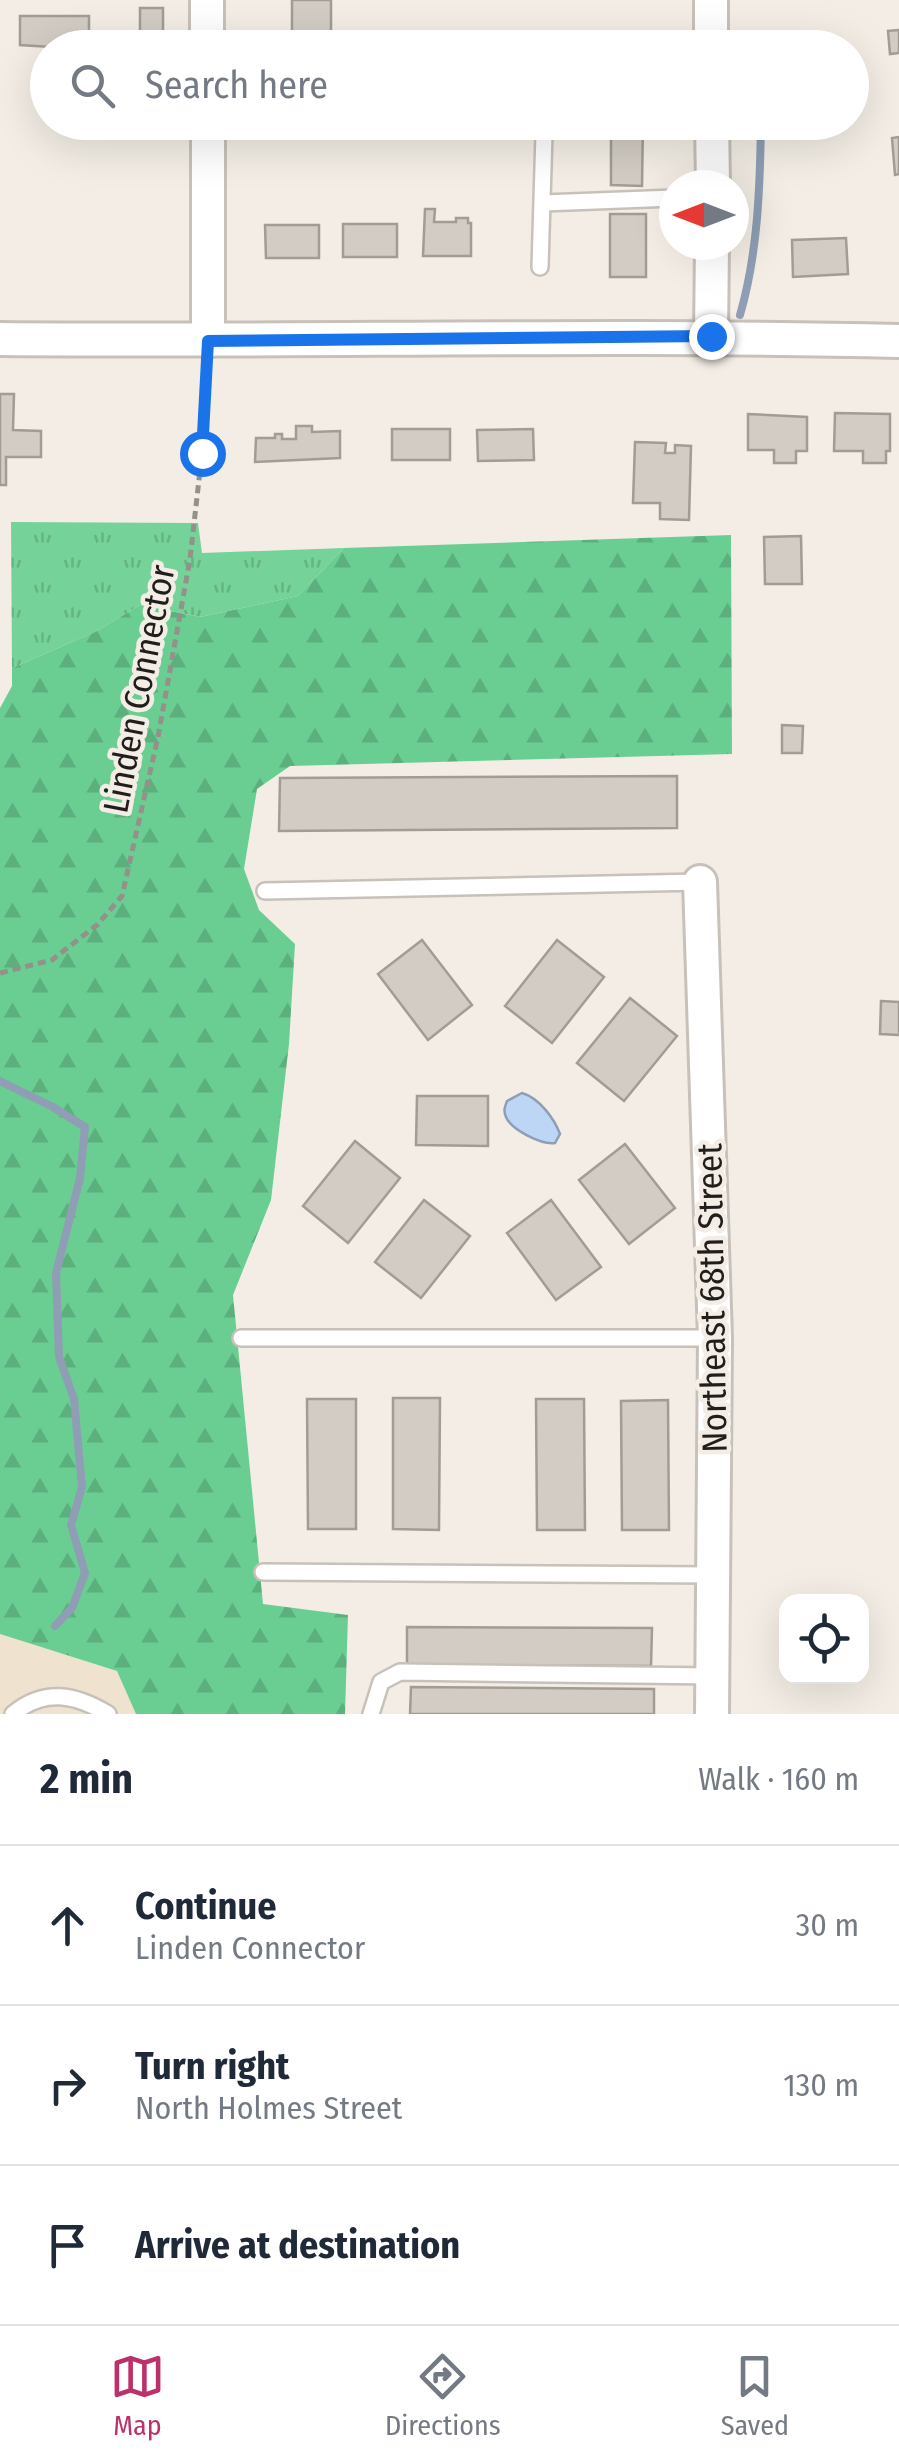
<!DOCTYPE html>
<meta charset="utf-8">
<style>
:root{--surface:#fff;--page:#f2f2f3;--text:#1f2937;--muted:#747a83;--line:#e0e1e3;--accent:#bc3169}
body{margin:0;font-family:"Fira Sans Condensed",sans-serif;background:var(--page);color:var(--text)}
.controls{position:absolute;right:30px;bottom:30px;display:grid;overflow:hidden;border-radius:20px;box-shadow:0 10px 40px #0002}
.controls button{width:90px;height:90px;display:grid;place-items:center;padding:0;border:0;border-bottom:2px solid var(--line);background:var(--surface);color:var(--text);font:50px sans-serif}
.compass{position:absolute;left:659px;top:170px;width:90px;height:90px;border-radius:50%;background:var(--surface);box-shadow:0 10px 40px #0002;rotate:270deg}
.stop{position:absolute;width:30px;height:30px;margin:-22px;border:8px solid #1a73e8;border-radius:50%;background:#fff}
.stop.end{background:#1a73e8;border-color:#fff;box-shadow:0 2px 10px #0008}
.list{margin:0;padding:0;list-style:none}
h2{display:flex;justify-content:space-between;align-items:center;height:130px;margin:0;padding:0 40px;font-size:42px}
h2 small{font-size:32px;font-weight:400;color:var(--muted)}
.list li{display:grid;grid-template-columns:65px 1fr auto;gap:30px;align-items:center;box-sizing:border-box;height:160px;padding:0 40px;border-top:2px solid var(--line)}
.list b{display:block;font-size:38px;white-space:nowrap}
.list p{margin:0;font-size:32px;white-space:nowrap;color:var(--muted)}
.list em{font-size:32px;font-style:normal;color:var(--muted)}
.icon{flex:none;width:55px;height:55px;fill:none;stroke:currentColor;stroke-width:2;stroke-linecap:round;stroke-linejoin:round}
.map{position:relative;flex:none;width:899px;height:1714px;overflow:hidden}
.search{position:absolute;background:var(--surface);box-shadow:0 10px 40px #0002;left:30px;right:30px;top:30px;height:110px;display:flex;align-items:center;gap:25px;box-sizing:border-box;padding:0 35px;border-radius:55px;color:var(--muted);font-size:38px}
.sheet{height:610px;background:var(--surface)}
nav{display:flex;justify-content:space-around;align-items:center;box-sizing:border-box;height:140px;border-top:2px solid var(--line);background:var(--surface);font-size:28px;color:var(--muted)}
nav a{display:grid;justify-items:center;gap:5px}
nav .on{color:var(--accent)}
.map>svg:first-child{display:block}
.education{fill:#efe2ce}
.grass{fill:url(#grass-tufts)}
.forest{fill:url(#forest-firs)}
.water{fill:#bed6f6;stroke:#8f9eb4;stroke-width:2.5}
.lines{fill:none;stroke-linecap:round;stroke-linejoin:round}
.stream{stroke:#8f9eb4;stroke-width:8}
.building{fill:#d2ccc4;stroke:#a29c95;stroke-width:2.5}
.lane-casing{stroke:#c7c1ba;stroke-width:20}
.street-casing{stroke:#c7c1ba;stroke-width:38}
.path{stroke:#94908a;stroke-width:5;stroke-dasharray:8 5;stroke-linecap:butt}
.lane{stroke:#fff;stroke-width:15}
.street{stroke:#fff;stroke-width:32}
.route{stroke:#1a73e8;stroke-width:12}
.labels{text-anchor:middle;stroke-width:9;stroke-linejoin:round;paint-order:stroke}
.street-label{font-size:35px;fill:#201d1b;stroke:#f3ede5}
</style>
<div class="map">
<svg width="899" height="1714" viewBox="0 0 899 1714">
<defs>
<pattern id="grass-tufts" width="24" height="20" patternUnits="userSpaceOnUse" patternTransform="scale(2.5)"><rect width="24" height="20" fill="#75d299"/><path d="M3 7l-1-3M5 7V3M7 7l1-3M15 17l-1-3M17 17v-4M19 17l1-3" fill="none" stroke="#65b483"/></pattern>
<pattern id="forest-firs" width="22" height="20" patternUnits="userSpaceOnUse" patternTransform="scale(2.5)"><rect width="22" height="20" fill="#6ace92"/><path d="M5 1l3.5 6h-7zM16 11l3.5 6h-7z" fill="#5cb07d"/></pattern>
</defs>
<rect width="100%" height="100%" fill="#f3ede5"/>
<path class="education" d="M0,1634L118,1671L136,1714H0Z"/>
<path class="grass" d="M11,522L198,523L202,553L344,548L298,596L200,617L140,605L95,632L12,668Z"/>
<path class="forest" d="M731,535L732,754L290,766L257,789L244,869L259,910L295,944L289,1044L271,1200L233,1295L263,1604L348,1615L345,1714H136L117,1671L0,1634V708L12,686V668L95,632L140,605L200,617L298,596L344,548Z"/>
<path class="water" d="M522,1093C539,1098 554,1118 560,1134L555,1143C542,1145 511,1130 506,1117C503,1110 505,1107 507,1101Z"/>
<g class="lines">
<g class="stream">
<path d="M740,315C758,253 760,187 761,122"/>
<path d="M0,1081L53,1107L85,1127L80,1178L56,1273L59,1357L74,1399L82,1487L71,1525L85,1573L72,1608L55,1626"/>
</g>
</g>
<g class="building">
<rect x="292" y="0" width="39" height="48"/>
<rect x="140" y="8" width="23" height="40"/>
<path d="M20,16H89V44H66V48L20,45Z"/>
<path d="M899,30V53L890,54L888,31Z"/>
<path d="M611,34L643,35V48H611Z"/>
<path d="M611,123H643L642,186L611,185Z"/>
<path d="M899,137V174L895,175L892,138Z"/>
<path d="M425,209H435L434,222H456V218H468V223H471V256H423Z"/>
<rect x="610" y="214" width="36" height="63"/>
<rect x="343" y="224" width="54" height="33"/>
<path d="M265,225H319V258H266Z"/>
<path d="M846,238L848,274L793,277L792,240Z"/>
<path d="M0,394H14L13,430L41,431V457H6V485H0Z"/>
<path d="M835,413L890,414V451H886V463H863V451H834Z"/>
<path d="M748,414L807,417V451H796V463H774V450H748Z"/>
<path d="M296,426H312V432L340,431V458L255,462L256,438H275V434H282V439H296Z"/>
<rect x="392" y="429" width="58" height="31"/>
<path d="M533,429L534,460L478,461L477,430Z"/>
<path d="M635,442L666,443L665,453H675V445L691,446L689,520L660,519V503H633Z"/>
<path d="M801,536L802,584H765L764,537Z"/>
<path d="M782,725L803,726L802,753H782Z"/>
<path d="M677,776V828L279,831L280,778Z"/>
<path d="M422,940L472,1005L428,1040L378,974Z"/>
<path d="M557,940L604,977L552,1043L505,1006Z"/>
<path d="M630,998L677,1036L624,1101L577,1063Z"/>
<path d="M881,1001L899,1002V1035L880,1034Z"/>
<path d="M417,1096H488V1146L416,1145Z"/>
<path d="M355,1141L400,1178L348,1243L303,1206Z"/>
<path d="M625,1144L675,1208L629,1244L579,1180Z"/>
<path d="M424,1200L470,1236L421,1298L375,1262Z"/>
<path d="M551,1200L601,1267L556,1300L507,1233Z"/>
<path d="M393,1398H440L439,1530L393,1529Z"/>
<path d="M307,1399H356V1529H308Z"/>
<path d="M536,1399H584L585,1530H537Z"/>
<path d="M668,1400L669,1530H622L621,1401Z"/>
<path d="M407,1627L652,1628L651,1666L407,1665Z"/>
<path d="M411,1687L654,1689V1714H410Z"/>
</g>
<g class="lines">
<g class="lane-casing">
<g id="lane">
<path d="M543,203L674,198"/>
<path d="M540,267L544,134"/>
<path d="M265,891L700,882"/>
<path d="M241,1338H715"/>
<path d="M263,1572L714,1575"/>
<path d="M13,1714C44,1688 75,1694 108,1714"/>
<path d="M371,1714L381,1682L400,1672L714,1676"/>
</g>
</g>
<g class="street-casing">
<g id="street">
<path d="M207,0V48"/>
<path d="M711,0V48"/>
<path d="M208,122V341"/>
<path d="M712,122L713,185"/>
<path d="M711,336L712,245"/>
<path d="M0,339C300,342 599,334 899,341"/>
<path d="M700,882L715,1338L712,1714"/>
</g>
</g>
<path class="path" d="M0,973L52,960L97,925L122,896L158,737L190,559L202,453L207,369"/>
<use href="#lane" class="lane"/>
<use href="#street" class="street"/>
</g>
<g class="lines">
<path class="route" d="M202,453L208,341L711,336"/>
</g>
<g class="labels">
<g class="street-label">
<text transform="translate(139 689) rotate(-79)" y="12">Linden Connector</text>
<text transform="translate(712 1298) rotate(-91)" y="12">Northeast 68th Street</text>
</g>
</g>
</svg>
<div class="controls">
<button><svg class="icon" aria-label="locate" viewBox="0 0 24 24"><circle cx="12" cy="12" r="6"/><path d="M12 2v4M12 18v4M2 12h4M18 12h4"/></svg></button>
</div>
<svg class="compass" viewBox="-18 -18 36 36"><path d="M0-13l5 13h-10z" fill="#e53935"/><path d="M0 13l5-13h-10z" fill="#747a83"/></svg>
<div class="stop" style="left:202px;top:453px"></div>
<div class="stop end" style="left:711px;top:336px"></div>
<div class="search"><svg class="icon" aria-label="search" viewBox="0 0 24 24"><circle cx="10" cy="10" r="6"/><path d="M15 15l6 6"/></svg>Search here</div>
</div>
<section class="sheet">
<h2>2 min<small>Walk · 160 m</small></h2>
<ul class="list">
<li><svg class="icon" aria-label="ahead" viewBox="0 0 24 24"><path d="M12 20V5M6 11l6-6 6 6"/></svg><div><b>Continue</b><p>Linden Connector</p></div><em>30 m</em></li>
<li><svg class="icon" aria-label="right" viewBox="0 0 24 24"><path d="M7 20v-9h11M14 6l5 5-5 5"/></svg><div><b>Turn right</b><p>North Holmes Street</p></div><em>130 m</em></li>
<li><svg class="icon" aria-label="arrive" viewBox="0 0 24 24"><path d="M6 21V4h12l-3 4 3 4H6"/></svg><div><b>Arrive at destination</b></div></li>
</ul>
</section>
<nav>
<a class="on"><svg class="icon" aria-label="map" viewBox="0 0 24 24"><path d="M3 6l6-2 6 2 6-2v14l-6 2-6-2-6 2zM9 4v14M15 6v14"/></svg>Map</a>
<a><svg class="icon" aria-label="directions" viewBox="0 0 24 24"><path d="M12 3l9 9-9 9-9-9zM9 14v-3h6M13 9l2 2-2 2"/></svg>Directions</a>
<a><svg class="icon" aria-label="saved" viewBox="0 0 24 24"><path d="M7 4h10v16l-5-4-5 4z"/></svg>Saved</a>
</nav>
